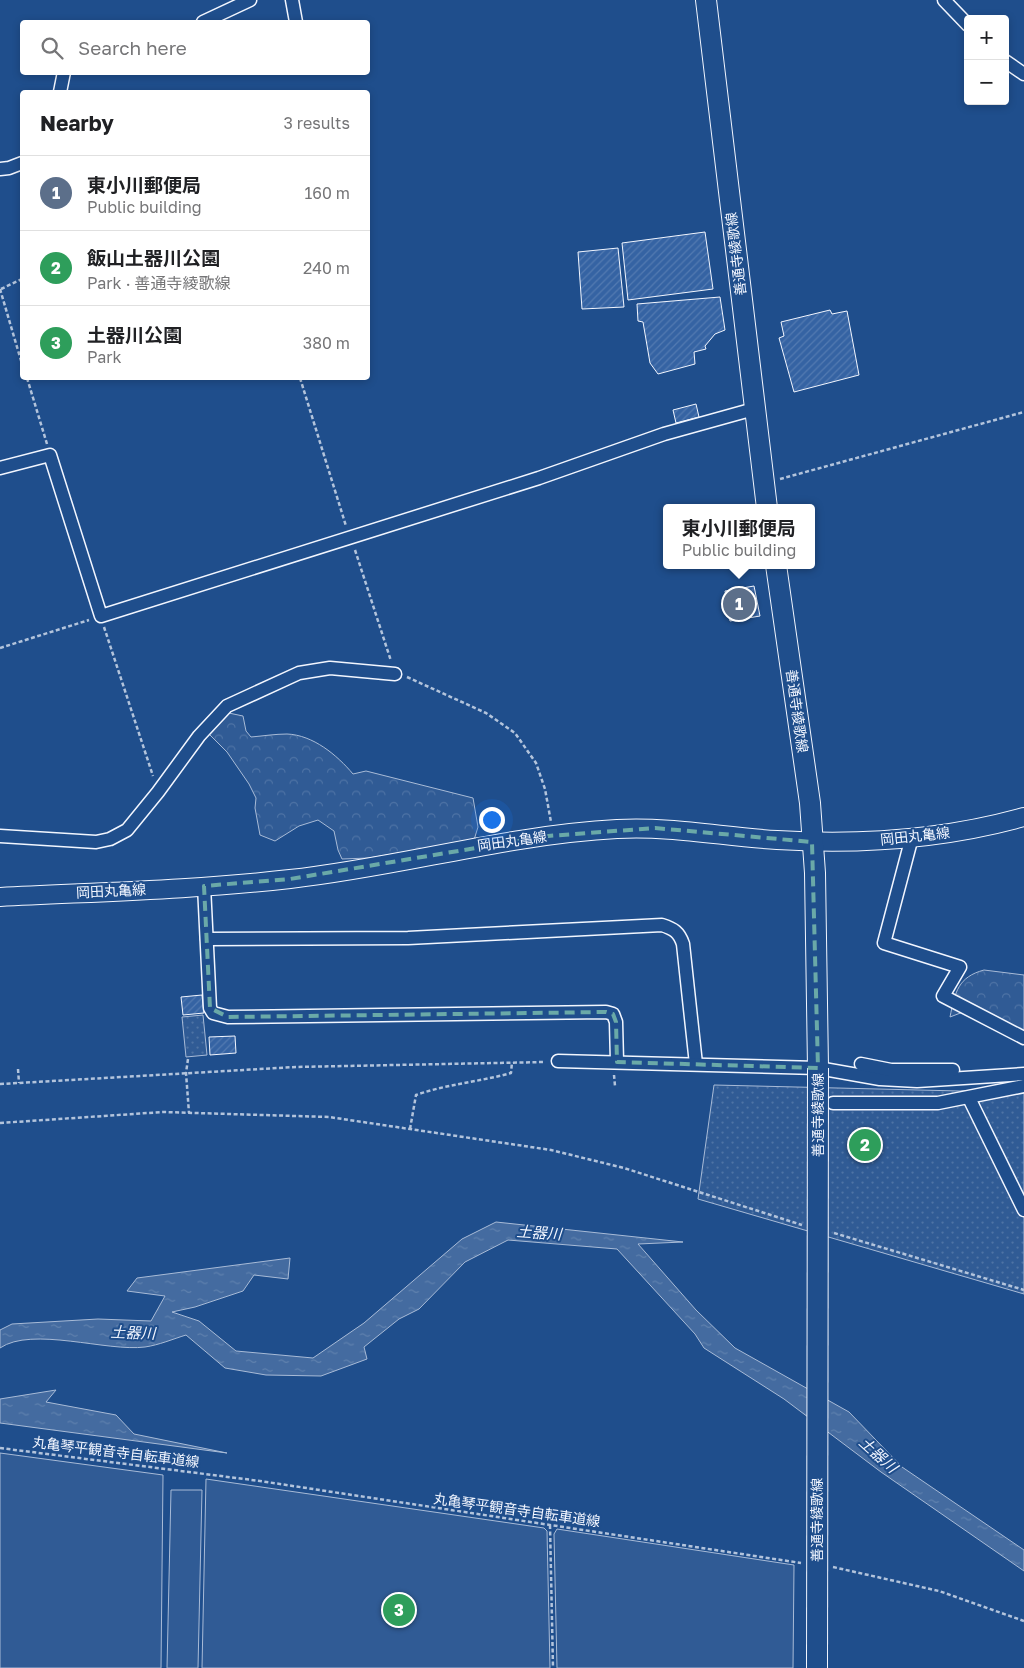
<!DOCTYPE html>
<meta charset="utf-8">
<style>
:root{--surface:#fff;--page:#f6f6f6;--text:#202124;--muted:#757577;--line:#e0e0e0;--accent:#846436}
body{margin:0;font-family:"Golos Text","Noto Sans JP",sans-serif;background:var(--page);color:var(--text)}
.controls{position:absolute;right:15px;top:15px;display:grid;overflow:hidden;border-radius:5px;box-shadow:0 2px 8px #0003}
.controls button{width:45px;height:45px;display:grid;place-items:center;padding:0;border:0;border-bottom:1px solid var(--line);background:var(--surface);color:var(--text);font:25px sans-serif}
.you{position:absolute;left:491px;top:819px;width:18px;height:18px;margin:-12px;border:4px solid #fff;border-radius:50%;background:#1a73e8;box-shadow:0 0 0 8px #1a73e833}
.badge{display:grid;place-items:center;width:32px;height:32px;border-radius:50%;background:var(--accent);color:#fff;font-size:16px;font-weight:700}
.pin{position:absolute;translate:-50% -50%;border:2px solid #fff;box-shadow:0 1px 5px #0006}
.popup{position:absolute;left:663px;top:504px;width:152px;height:65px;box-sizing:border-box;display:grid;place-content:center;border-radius:5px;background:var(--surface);filter:drop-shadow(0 1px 4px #0005);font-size:16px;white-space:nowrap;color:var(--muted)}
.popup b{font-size:19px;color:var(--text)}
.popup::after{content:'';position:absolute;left:50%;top:100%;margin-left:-10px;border:10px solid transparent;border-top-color:var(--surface)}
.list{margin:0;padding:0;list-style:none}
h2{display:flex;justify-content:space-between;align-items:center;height:65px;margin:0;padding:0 20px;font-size:21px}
h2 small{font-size:16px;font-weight:400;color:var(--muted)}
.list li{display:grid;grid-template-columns:32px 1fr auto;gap:15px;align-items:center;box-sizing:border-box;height:75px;padding:0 20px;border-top:1px solid var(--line)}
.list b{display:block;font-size:19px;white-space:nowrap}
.list p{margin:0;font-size:16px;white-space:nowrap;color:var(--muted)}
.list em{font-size:16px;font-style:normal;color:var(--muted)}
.icon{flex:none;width:28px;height:28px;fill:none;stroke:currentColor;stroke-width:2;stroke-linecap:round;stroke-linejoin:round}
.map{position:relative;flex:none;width:1024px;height:1668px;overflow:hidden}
.search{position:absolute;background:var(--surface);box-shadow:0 2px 8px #0003;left:20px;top:20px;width:350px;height:55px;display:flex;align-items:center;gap:12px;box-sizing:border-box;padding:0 18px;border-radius:5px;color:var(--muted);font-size:19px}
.panel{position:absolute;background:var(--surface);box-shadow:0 2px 8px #0003;left:20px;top:90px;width:350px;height:290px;border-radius:5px}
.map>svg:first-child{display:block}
.grass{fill:url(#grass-dots);stroke:#a8bbd7}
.forest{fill:url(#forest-crowns);stroke:#a8bbd7}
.built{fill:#305b95;stroke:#a8bbd7}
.water{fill:url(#water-ripples);stroke:#a8bbd7}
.building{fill:url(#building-hatch);stroke:#f2f6ff}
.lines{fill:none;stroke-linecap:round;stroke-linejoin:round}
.street-casing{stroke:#f2f6ff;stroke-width:15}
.secondary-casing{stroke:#f2f6ff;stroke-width:20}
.primary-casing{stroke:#f2f6ff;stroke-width:22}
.path{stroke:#b3c4dc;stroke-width:2.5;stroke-dasharray:4 2.5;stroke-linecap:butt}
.street{stroke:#1f4e8c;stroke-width:12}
.secondary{stroke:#1f4e8c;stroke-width:18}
.primary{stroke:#1f4e8c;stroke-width:20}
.primary-bridge-casing{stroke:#f2f6ff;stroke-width:22;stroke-linecap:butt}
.primary-bridge{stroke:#1f4e8c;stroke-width:20}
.marked{fill:none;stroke:#6aa9a8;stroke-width:4;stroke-dasharray:10 6;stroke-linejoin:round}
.labels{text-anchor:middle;stroke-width:4;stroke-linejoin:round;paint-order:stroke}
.street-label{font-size:14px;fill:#f2f6ff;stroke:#1f4e8c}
.water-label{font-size:15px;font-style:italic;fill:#f2f6ff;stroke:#1f4e8c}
</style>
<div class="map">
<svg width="1024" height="1668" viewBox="0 0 1024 1668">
<defs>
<pattern id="grass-dots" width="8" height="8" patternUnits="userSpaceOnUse" patternTransform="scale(1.25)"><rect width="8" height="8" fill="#305b95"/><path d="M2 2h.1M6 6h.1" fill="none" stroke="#4e73a5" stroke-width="1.8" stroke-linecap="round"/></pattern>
<pattern id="forest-crowns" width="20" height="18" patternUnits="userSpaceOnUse" patternTransform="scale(1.25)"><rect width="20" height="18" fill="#305b95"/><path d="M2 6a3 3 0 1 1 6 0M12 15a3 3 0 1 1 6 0" fill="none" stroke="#4e73a5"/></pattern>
<pattern id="water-ripples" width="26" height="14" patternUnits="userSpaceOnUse" patternTransform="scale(1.25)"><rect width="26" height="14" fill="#446ba0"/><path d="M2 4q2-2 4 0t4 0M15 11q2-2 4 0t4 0" fill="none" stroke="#5f81ae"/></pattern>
<pattern id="building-hatch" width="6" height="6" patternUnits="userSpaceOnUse" patternTransform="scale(1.25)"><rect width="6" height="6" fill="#3563a3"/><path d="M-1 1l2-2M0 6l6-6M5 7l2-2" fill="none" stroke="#537ab1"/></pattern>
</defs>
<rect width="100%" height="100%" fill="#1f4e8c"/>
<g class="grass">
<path d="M203,1015L207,1055L186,1057L182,1017Z"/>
<path d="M714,1085L960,1091L1024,1087V1294L698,1199Z"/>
</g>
<g class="forest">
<path d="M224,712L243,716L246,731L251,737C263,736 275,734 287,734C313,735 337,755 353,774L366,771L473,798L478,827L474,840L369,858L342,859L338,850L334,831L318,820L299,826L275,841L260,835L255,808L256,798L249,784L227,752L205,730Z"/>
<path d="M984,970L1024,975V1037L971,1009L950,1017C955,992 958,977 984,970Z"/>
</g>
<g class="built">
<path d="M0,1453L163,1475L161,1668H0Z"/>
<path d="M206,1479L544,1528L547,1531L550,1668H202Z"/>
<path d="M171,1490H202L198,1668H167Z"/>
<path d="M557,1529L794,1565L793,1668H557L554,1534Z"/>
</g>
<g class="water">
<path d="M496,1222L683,1242L638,1244L696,1310L735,1348L849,1412L902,1467L1024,1550V1571L881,1472L784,1399L704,1348L695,1334L617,1249L508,1240L465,1262L419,1309L399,1319L364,1347L367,1359L321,1376L266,1375L225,1368L186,1335C173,1339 159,1345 145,1347C107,1352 32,1326 0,1348V1330L12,1324L98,1319L151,1321L165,1296L127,1291L137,1278L290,1258L288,1279L254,1275L243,1291L195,1307L172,1312L199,1321L236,1351L313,1358L364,1323L462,1239Z"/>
<path d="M56,1390L46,1402L116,1415L134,1434L227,1453L0,1423V1399Z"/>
</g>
<g class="building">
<path d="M705,232L713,289L628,300L622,243Z"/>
<path d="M618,248L624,307L582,309L578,252Z"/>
<path d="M720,297L725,330L715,334L705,346L706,349L694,352L695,364L658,374L650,363L643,322L638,321L637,304Z"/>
<path d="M830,310L832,314L847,311L859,375L794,392L779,338L784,336L781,322Z"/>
<path d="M696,404L699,417L676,423L673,410Z"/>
<path d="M754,586L760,616L730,621L725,591Z"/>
<path d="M202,995L204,1013L183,1015L181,997Z"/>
<path d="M235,1036L236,1053L210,1055L209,1037Z"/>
</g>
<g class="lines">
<g class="street-casing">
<g id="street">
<path d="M292,0L296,22"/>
<path d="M944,0L968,25"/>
<path d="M203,22L250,0"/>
<path d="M1005,61L1024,74"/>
<path d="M60,92L64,72"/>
<path d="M0,169L9,168L22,163"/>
<path d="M0,468L50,455L101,616L539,478L664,434L754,409"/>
<path d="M0,836L96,842L110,839L127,830L158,792L199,736L227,706L299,673L330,668L395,674"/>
<path d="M912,837L884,943L960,967L943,996L1024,1038"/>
<path d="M204,886L210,1008L213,1013L228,1017L606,1012L613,1014L616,1022L617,1062"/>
<path d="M207,939L408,938L662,925C674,929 679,932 683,944L696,1064"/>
<path d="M558,1061L818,1068L880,1079L917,1081L1024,1074"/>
<path d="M861,1064L891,1070H953"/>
<path d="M969,1098L1024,1210"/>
<path d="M833,1103H938L1024,1086"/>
</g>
</g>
<g class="secondary-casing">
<path id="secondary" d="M0,897C96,892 194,890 290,879C400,867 506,835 617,829C672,826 724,837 777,840C859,845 945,839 1024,817"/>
</g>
<g class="primary-casing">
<g id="primary">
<path d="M706,0L767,508"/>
<path d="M776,565L810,803L815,873L818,1068"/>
</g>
</g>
<g class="path">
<path d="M0,289L22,364"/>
<path d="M1,289L22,279"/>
<path d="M27,378L47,444"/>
<path d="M300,378L346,526"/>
<path d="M780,479L1024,412"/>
<path d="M355,550L391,661"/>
<path d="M104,627L153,776"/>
<path d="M0,648L89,620"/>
<path d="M407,677L486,713L515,733L536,763L545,789L551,822"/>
<path d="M188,1059L186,1073L189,1113"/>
<path d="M18,1069L19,1083"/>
<path d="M614,1075L615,1086"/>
<path d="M0,1084L296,1067L545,1062"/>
<path d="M0,1123L163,1112L329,1117L551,1150L624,1168L802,1225"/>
<path d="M410,1129L416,1095C447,1084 479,1082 511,1073L512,1062"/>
<path d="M834,1233L1024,1290"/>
<path d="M0,1448L260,1481L801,1563"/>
<path d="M550,1525L553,1668"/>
<path d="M833,1567L939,1591L1024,1621"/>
</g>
<use href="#street" class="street"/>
<use href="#secondary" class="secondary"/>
<use href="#primary" class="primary"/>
<g class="primary-bridge-casing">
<path id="primary-bridge" d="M817,1668L818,1068"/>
</g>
<use href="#primary-bridge" class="primary-bridge"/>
</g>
<path class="marked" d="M655,828L812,842L818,1068L617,1062L616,1022L613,1014L606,1012L228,1017L210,1008L204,886L290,879L548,836Z"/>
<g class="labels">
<g class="street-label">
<text transform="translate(736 254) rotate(-97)" y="5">善通寺綾歌線</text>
<text transform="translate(797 711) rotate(82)" y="5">善通寺綾歌線</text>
<text transform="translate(915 836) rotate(-6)" y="5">岡田丸亀線</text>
<text transform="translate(512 841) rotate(-8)" y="5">岡田丸亀線</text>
<text transform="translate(111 891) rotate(-3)" y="5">岡田丸亀線</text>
<text transform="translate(818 1115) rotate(-90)" y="5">善通寺綾歌線</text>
<text transform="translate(116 1452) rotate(7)" y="5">丸亀琴平観音寺自転車道線</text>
<text transform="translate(517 1510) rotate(8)" y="5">丸亀琴平観音寺自転車道線</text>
<text transform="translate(817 1520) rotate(-90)" y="5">善通寺綾歌線</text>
</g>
<g class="water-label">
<text transform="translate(539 1233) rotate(4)" y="5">土器川</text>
<text transform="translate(133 1333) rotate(2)" y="5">土器川</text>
<text transform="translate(878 1455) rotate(42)" y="5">土器川</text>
</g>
</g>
</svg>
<div class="controls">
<button>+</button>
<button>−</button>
</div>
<div class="you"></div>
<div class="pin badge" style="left:739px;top:604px;background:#5c6f8a">1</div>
<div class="popup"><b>東小川郵便局</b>Public building</div>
<div class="pin badge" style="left:865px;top:1145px;background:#2e9e5b">2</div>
<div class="pin badge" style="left:399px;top:1610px;background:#2e9e5b">3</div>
<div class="search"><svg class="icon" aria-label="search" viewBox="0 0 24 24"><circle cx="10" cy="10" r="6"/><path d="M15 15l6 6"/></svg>Search here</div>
<section class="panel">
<h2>Nearby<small>3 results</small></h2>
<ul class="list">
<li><span class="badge" style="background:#5c6f8a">1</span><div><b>東小川郵便局</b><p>Public building</p></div><em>160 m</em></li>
<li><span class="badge" style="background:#2e9e5b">2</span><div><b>飯山土器川公園</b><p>Park · 善通寺綾歌線</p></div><em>240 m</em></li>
<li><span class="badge" style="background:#2e9e5b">3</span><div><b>土器川公園</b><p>Park</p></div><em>380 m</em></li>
</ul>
</section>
</div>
